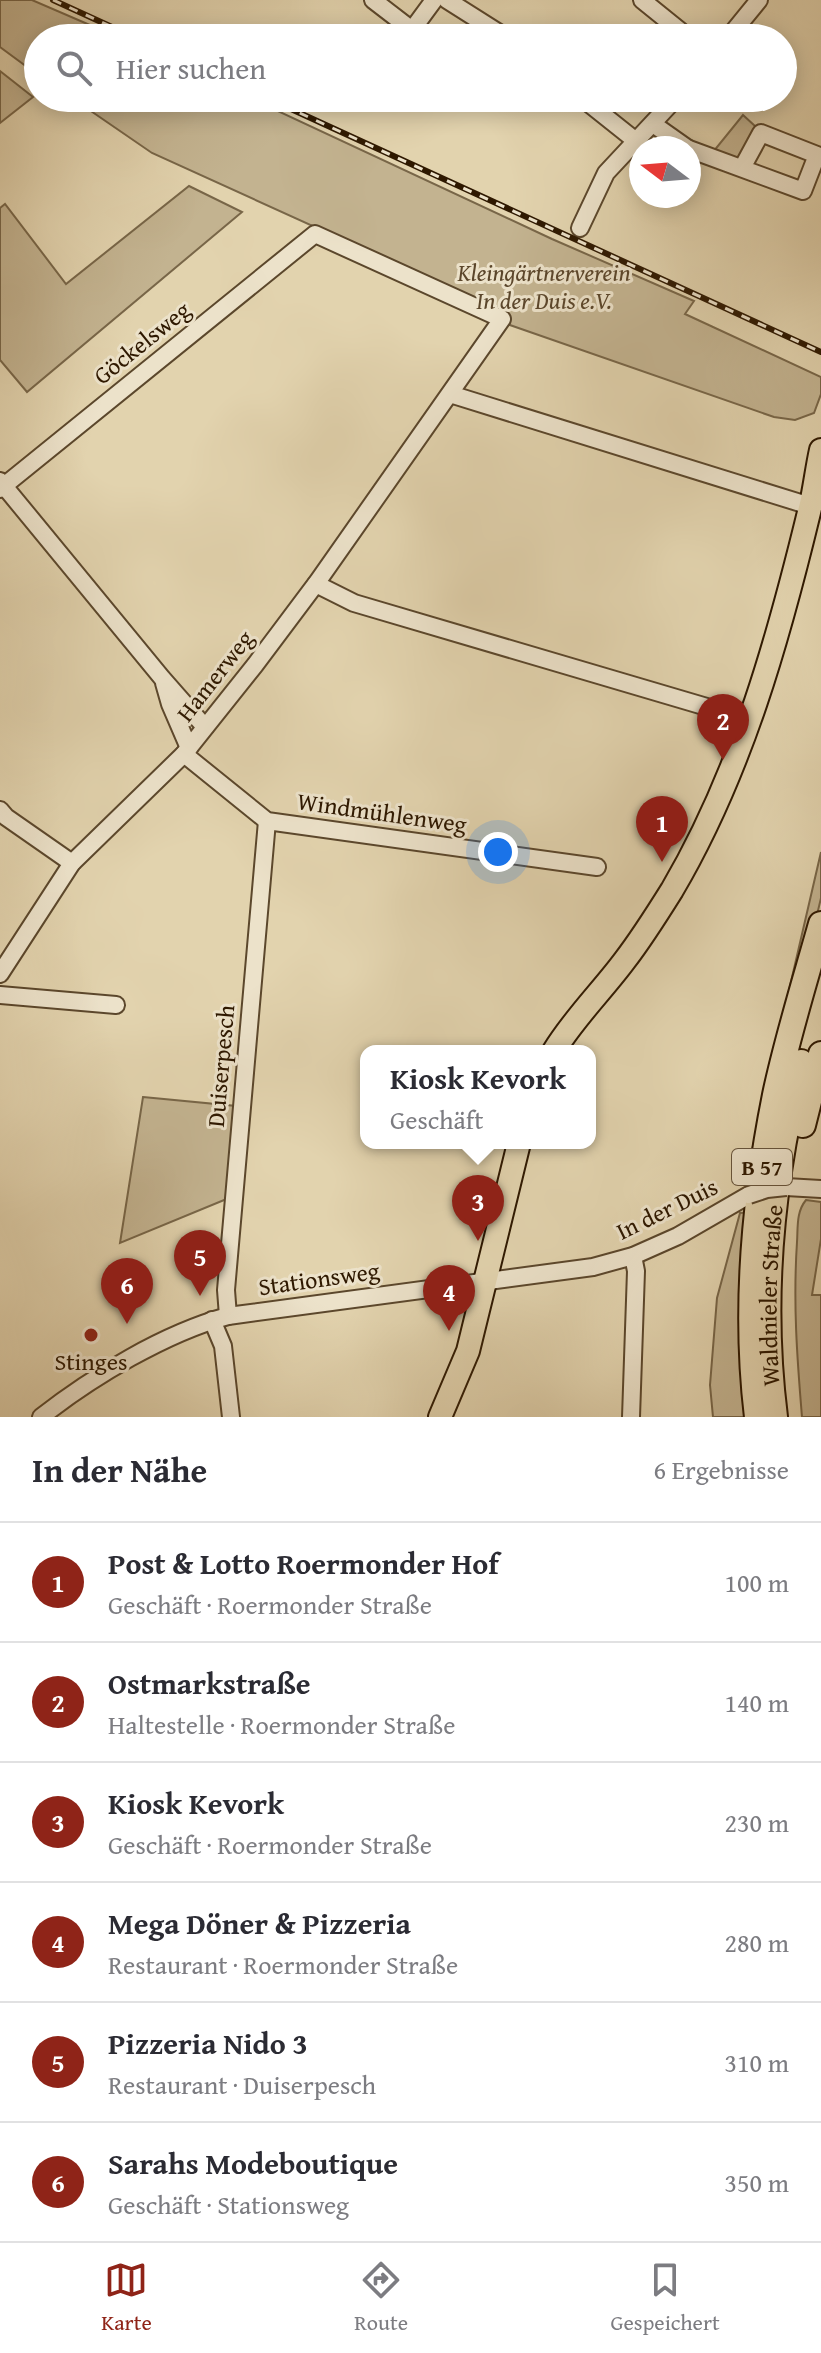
<!DOCTYPE html>
<html lang="de">
<meta charset="utf-8">
<style>
:root{--surface:#fff;--page:#f2f2f3;--text:#2b2b33;--muted:#7c7c81;--line:#e1e1e2;--accent:#8f2418}
body{margin:0;font-family:"Gentium Book Plus",serif;background:var(--page);color:var(--text)}
.compass{position:absolute;left:629px;top:136px;width:72px;height:72px;border-radius:50%;background:var(--surface);box-shadow:0 4px 20px #0003;rotate:286deg}
.you{position:absolute;left:498px;top:852px;width:28px;height:28px;margin:-20px;border:6px solid #fff;border-radius:50%;background:#1a73e8;box-shadow:0 0 0 12px #1a73e833}
.badge{display:grid;place-items:center;width:52px;height:52px;border-radius:50%;background:var(--accent);color:#fff;font-size:26px;font-weight:700}
.pin{position:absolute;translate:-50% -66px;filter:drop-shadow(0 2px 4px #0008)}
.pin::after{content:'';position:absolute;top:42px;width:28px;height:24px;background:inherit;clip-path:polygon(0 0,100% 0,50% 100%)}
.popup{position:absolute;left:360px;top:1045px;width:236px;height:104px;box-sizing:border-box;display:grid;place-content:center;border-radius:16px;background:var(--surface);filter:drop-shadow(0 2px 6px #0005);font-size:26px;white-space:nowrap;color:var(--muted)}
.popup b{font-size:30px;color:var(--text)}
.popup::after{content:'';position:absolute;left:50%;top:100%;margin-left:-16px;border:16px solid transparent;border-top-color:var(--surface)}
.list{margin:0;padding:0;list-style:none}
h2{display:flex;justify-content:space-between;align-items:center;height:104px;margin:0;padding:0 32px;font-size:34px}
h2 small{font-size:26px;font-weight:400;color:var(--muted)}
.list li{display:grid;grid-template-columns:52px 1fr auto;gap:24px;align-items:center;box-sizing:border-box;height:120px;padding:0 32px;border-top:2px solid var(--line)}
.list b{display:block;font-size:30px;white-space:nowrap}
.list p{margin:0;font-size:26px;white-space:nowrap;color:var(--muted)}
.list em{font-size:26px;font-style:normal;color:var(--muted)}
.icon{flex:none;width:44px;height:44px;fill:none;stroke:currentColor;stroke-width:2;stroke-linecap:round;stroke-linejoin:round}
.map{position:relative;flex:none;width:821px;height:1417px;overflow:hidden}
.search{position:absolute;background:var(--surface);box-shadow:0 4px 20px #0003;left:24px;right:24px;top:24px;height:88px;display:flex;align-items:center;gap:20px;box-sizing:border-box;padding:0 28px;border-radius:44px;color:var(--muted);font-size:30px}
.sheet{height:824px;background:var(--surface)}
nav{display:flex;justify-content:space-around;align-items:center;box-sizing:border-box;height:112px;border-top:2px solid var(--line);background:var(--surface);font-size:22px;color:var(--muted)}
nav a{display:grid;justify-items:center;gap:4px}
nav .on{color:var(--accent)}
.map>svg:first-child{display:block}
.green{fill:#c3b390;stroke:#786648;stroke-width:2}
.lines{fill:none;stroke-linecap:round;stroke-linejoin:round}
.minor-casing{stroke:#5b472c;stroke-width:20}
.major-casing{stroke:#2e1800;stroke-width:26}
.highway-casing{stroke:#2e1800;stroke-width:28}
.minor{stroke:#ece2ca;stroke-width:16}
.major{stroke:#e2d3ae;stroke-width:22}
.highway{stroke:#e2d3ae;stroke-width:24}
.rail-casing{stroke:#2e1800;stroke-width:6}
.rail{stroke:#ece2ca;stroke-width:3;stroke-dasharray:9;stroke-linecap:butt}
.minor-bridge-casing{stroke:#5b472c;stroke-width:20;stroke-linecap:butt}
.minor-bridge{stroke:#ece2ca;stroke-width:16}
.poi-dot{fill:#8f2418;stroke:#ece2ca;stroke-width:3}
.labels{text-anchor:middle;stroke-width:6;stroke-linejoin:round;paint-order:stroke}
.shield{fill:#ece2ca;stroke:#67553d;stroke-width:2}
.shield-label{font-size:22px;font-weight:bold;fill:#2e1800}
.park-label{font-size:24px;font-style:italic;fill:#5b462b;stroke:#ece2ca}
.street-label{font-size:24px;fill:#2e1800;stroke:#ece2ca}
.poi-label{font-size:24px;fill:#2e1800;stroke:#ece2ca}
</style>
<div class="map">
<svg width="821" height="1417" viewBox="0 0 821 1417">
<rect width="100%" height="100%" fill="#e2d3ae"/>
<filter id="stains"><feTurbulence type="fractalNoise" baseFrequency=".0025" numOctaves="4"/><feColorMatrix values="0 0 0 0 .2 0 0 0 0 .09 0 0 0 0 .02 0 0 0 .5 -.17"/></filter>
<radialGradient id="worn" r=".72"><stop offset=".6" stop-color="#630" stop-opacity="0"/><stop offset="1" stop-color="#630" stop-opacity=".3"/></radialGradient>
<g class="green">
<path d="M0,0H32L120,38H38V75L0,47Z"/>
<path d="M0,71L33,97L0,123Z"/>
<path d="M72,98H250L552,239L694,301L685,314L821,377V394L814,413L795,420L774,417L507,324L500,311L152,153Z"/>
<path d="M743,115L756,127L739,156L736,159L713,152Z"/>
<path d="M189,186L242,212L27,392L0,360V208L5,204L66,284Z"/>
<path d="M821,852V898L755,1176H746Z"/>
<path d="M143,1097L236,1106L229,1198L120,1243Z"/>
<path d="M806,1200L821,1202V1239L812,1295H821V1417H802C797,1357 793,1303 797,1242C798,1228 796,1212 806,1200Z"/>
<path d="M752,1212V1417H713L710,1385L717,1298L740,1213Z"/>
</g>
<g class="lines">
<g class="minor-casing">
<g id="minor">
<path d="M373,0L412,30L434,0"/>
<path d="M447,0L507,38"/>
<path d="M642,0L689,38"/>
<path d="M728,38L759,0"/>
<path d="M582,98L636,141"/>
<path d="M653,124L687,148"/>
<path d="M689,149L803,191L817,155L761,133L742,168"/>
<path d="M580,228L606,173L676,98"/>
<path d="M450,394L810,506"/>
<path d="M0,481L162,678L205,727"/>
<path d="M0,489L315,234L502,319L318,581L255,665L184,754L72,863L0,974"/>
<path d="M316,584L354,603L751,720"/>
<path d="M164,683L170,704L189,748"/>
<path d="M184,754L267,821L597,867"/>
<path d="M0,810L6,817L72,863"/>
<path d="M0,995L116,1005"/>
<path d="M786,1187L821,1189"/>
<path d="M228,1316L226,1290L267,821"/>
<path d="M212,1320L223,1346L231,1417"/>
<path d="M41,1417C92,1377 165,1333 228,1316L593,1267L633,1256L678,1236L749,1195"/>
<path d="M631,1417L636,1271L633,1256"/>
</g>
</g>
<g class="major-casing">
<g id="major">
<path d="M554,1051C574,1018 602,991 625,960C642,938 657,914 672,890C742,771 779,637 811,504C815,486 817,468 821,450"/>
<path d="M440,1417L468,1351L519,1143"/>
</g>
</g>
<g class="highway-casing">
<g id="highway">
<path d="M803,1125L821,1054"/>
<path d="M757,1417C744,1310 754,1200 775,1095C787,1038 805,981 821,924"/>
<path id="s1" d="M775,1417C760,1299 772,1177 801,1062"/>
</g>
</g>
<use href="#minor" class="minor"/>
<use href="#major" class="major"/>
<use href="#highway" class="highway"/>
<g class="rail-casing">
<g id="rail">
<path d="M53,0L136,38"/>
<path d="M267,98L821,352"/>
</g>
</g>
<use href="#rail" class="rail"/>
<g class="minor-bridge-casing">
<path id="minor-bridge" d="M749,1195L767,1189L786,1187"/>
</g>
<use href="#minor-bridge" class="minor-bridge"/>
</g>
<circle class="poi-dot" cx="91" cy="1335" r="8"/>
<g class="labels">
<rect class="shield" x="732" y="1149" width="60" height="36" rx="6"/>
<g class="shield-label">
<text x="762" y="1175">B 57</text>
</g>
<g class="park-label">
<text x="544" y="281">Kleingärtnerverein<tspan x="544" dy="28">In der Duis e.V.</tspan></text>
</g>
<g class="street-label">
<text transform="translate(142 343) rotate(-39)" y="8">Göckelsweg</text>
<text transform="translate(215 676) rotate(-52)" y="8">Hamerweg</text>
<text transform="translate(382 813) rotate(8)" y="8">Windmühlenweg</text>
<text transform="translate(221 1066) rotate(-85)" y="8">Duiserpesch</text>
<text transform="translate(667 1209) rotate(-26)" y="8">In der Duis</text>
<text transform="translate(319 1279) rotate(-8)" y="8">Stationsweg</text>
<text dy="8" stroke="none"><textPath href="#s1" startOffset="122">Waldnieler Straße</textPath></text>
</g>
<g class="poi-label">
<text x="91" y="1370">Stinges</text>
</g>
</g>
<rect width="100%" height="100%" filter="url(#stains)"/>
<rect width="100%" height="100%" fill="url(#worn)"/>
</svg>
<svg class="compass" viewBox="-18 -18 36 36"><path d="M0-13l5 13h-10z" fill="#e53935"/><path d="M0 13l5-13h-10z" fill="#7c7c81"/></svg>
<div class="you"></div>
<div class="pin badge" style="left:662px;top:862px">1</div>
<div class="pin badge" style="left:723px;top:760px">2</div>
<div class="pin badge" style="left:478px;top:1241px">3</div>
<div class="popup"><b>Kiosk Kevork</b>Geschäft</div>
<div class="pin badge" style="left:449px;top:1331px">4</div>
<div class="pin badge" style="left:200px;top:1296px">5</div>
<div class="pin badge" style="left:127px;top:1324px">6</div>
<div class="search"><svg class="icon" aria-label="search" viewBox="0 0 24 24"><circle cx="10" cy="10" r="6"/><path d="M15 15l6 6"/></svg>Hier suchen</div>
</div>
<section class="sheet">
<h2>In der Nähe<small>6 Ergebnisse</small></h2>
<ul class="list">
<li><span class="badge">1</span><div><b>Post &amp; Lotto Roermonder Hof</b><p>Geschäft · Roermonder Straße</p></div><em>100 m</em></li>
<li><span class="badge">2</span><div><b>Ostmarkstraße</b><p>Haltestelle · Roermonder Straße</p></div><em>140 m</em></li>
<li><span class="badge">3</span><div><b>Kiosk Kevork</b><p>Geschäft · Roermonder Straße</p></div><em>230 m</em></li>
<li><span class="badge">4</span><div><b>Mega Döner &amp; Pizzeria</b><p>Restaurant · Roermonder Straße</p></div><em>280 m</em></li>
<li><span class="badge">5</span><div><b>Pizzeria Nido 3</b><p>Restaurant · Duiserpesch</p></div><em>310 m</em></li>
<li><span class="badge">6</span><div><b>Sarahs Modeboutique</b><p>Geschäft · Stationsweg</p></div><em>350 m</em></li>
</ul>
</section>
<nav>
<a class="on"><svg class="icon" aria-label="map" viewBox="0 0 24 24"><path d="M3 6l6-2 6 2 6-2v14l-6 2-6-2-6 2zM9 4v14M15 6v14"/></svg>Karte</a>
<a><svg class="icon" aria-label="directions" viewBox="0 0 24 24"><path d="M12 3l9 9-9 9-9-9zM9 14v-3h6M13 9l2 2-2 2"/></svg>Route</a>
<a><svg class="icon" aria-label="saved" viewBox="0 0 24 24"><path d="M7 4h10v16l-5-4-5 4z"/></svg>Gespeichert</a>
</nav>
